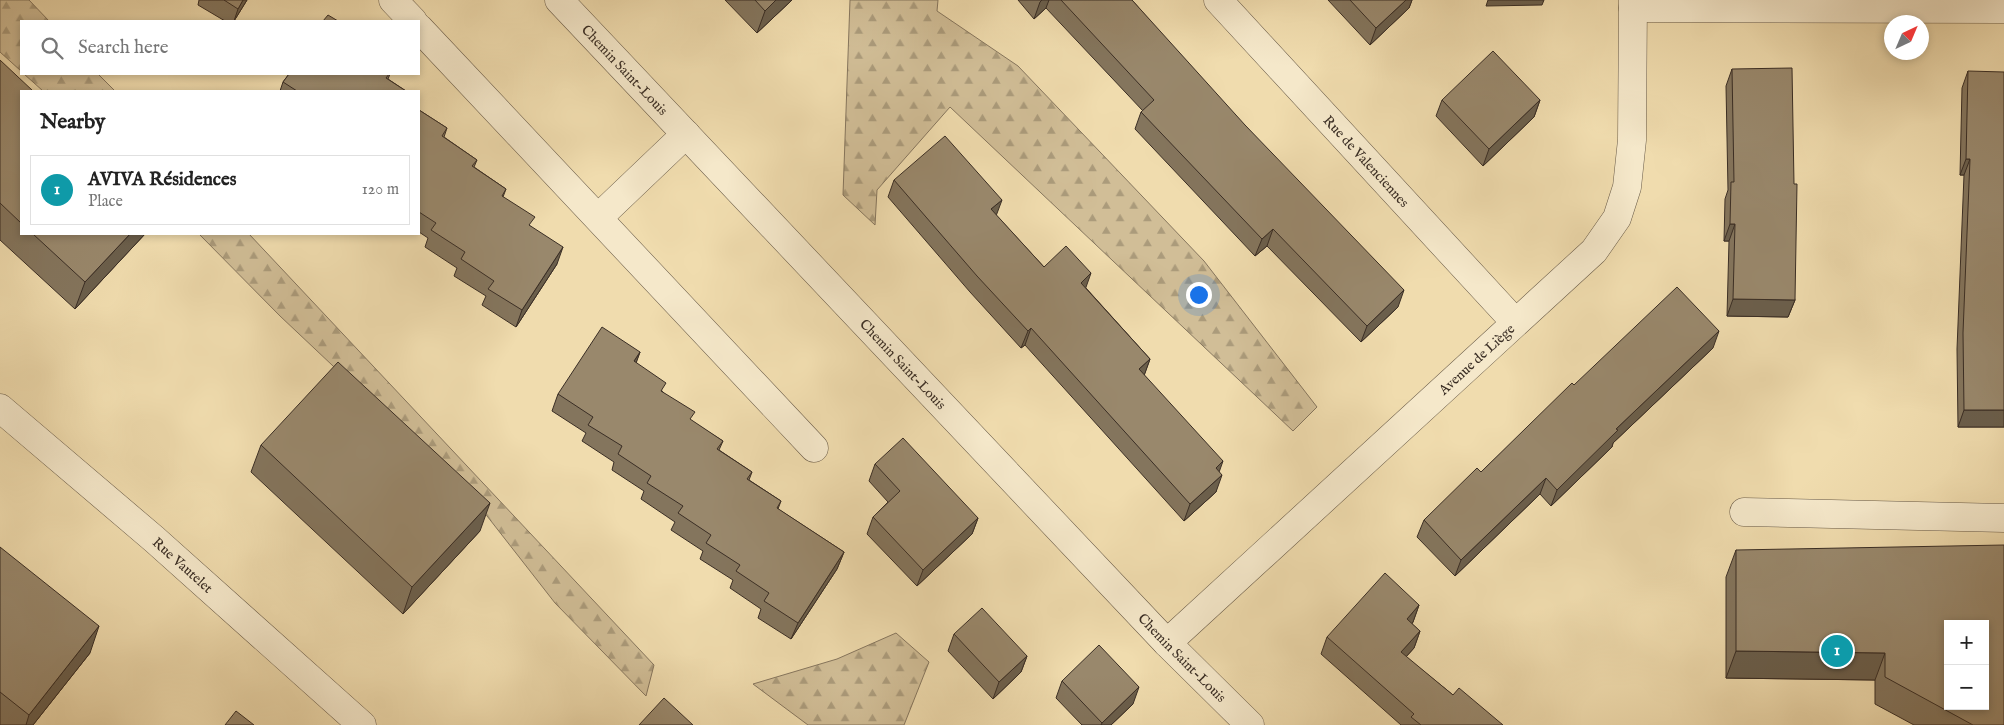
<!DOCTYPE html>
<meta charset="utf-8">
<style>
:root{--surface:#fff;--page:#f2f2f2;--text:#222;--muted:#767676;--line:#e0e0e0;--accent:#d93025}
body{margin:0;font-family:"IM FELL English",serif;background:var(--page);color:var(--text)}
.controls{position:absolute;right:15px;bottom:15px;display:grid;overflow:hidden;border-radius:0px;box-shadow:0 2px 8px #0003}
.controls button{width:45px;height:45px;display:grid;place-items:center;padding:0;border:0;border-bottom:1px solid var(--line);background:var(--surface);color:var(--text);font:25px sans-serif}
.compass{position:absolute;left:1884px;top:15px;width:45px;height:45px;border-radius:50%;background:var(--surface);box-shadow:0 2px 8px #0003;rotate:44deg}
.you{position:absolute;left:1198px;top:294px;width:18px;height:18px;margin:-12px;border:4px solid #fff;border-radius:50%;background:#1a73e8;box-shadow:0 0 0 8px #1a73e833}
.badge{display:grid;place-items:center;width:32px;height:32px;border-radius:50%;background:var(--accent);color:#fff;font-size:16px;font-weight:700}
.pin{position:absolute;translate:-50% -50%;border:2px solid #fff;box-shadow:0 1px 5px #0006}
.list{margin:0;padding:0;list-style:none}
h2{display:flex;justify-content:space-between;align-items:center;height:65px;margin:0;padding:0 20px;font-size:21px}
h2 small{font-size:16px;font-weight:400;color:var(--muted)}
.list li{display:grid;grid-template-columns:32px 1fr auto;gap:15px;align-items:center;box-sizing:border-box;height:70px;margin:0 10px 10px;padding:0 10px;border:1px solid var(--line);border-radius:0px}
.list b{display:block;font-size:19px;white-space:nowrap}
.list p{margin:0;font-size:16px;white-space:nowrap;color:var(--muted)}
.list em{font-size:16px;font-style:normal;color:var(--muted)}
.icon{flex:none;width:28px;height:28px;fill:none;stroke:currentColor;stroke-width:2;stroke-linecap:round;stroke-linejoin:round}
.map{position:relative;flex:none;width:2004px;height:725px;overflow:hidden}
.search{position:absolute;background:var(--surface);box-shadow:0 2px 8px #0003;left:20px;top:20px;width:400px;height:55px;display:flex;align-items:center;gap:12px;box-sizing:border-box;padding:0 18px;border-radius:0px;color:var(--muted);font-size:19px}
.panel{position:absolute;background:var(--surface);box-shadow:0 2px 8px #0003;left:20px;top:90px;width:400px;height:145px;border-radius:0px}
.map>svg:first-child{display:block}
.forest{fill:url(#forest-firs);stroke:#86765e}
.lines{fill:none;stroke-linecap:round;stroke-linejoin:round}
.minor-casing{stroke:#685a47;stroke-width:29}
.minor{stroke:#f5e8ca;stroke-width:28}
.wall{fill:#84755d;stroke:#3a2e25}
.shaded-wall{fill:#6b5f4c;stroke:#3a2e25}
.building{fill:#99886c;stroke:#3a2e25;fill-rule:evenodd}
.labels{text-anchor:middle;stroke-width:4.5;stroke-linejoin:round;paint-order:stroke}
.street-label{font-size:14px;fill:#3a2e25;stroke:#f5e8ca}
</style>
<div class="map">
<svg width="2004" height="725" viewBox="0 0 2004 725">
<defs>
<pattern id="forest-firs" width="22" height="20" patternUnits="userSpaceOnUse" patternTransform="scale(1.25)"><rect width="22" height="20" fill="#d1be97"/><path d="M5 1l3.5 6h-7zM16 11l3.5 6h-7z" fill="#ab9b7b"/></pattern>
</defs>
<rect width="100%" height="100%" fill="#f0dcae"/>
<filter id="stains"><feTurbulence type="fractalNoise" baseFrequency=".004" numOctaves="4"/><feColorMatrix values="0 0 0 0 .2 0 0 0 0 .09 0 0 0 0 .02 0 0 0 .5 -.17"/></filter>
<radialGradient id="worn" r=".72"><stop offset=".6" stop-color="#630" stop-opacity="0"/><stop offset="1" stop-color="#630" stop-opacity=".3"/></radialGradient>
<g class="forest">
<path d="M0,0H29L49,21H21V71L0,52Z"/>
<path d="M850,0H938L937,11L1018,66L1204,261L1317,407L1293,431L950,107L877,190L875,225L843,195Z"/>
<path d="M24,74H98L115,91H43Z"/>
<path d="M199,234H249L654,665L646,696L555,603L473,498L280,316Z"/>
<path d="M896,633L929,662L904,725H808L753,684L837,659Z"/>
</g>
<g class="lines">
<g class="minor-casing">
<g id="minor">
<path d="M393,0L413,21"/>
<path id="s1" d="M559,0L1167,643L1250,725"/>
<path id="s2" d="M1218,0L1515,322"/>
<path d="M1633,8L2004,9"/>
<path d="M419,28L814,448"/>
<path d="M599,217L686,134"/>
<path id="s3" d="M0,408L154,539L362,725"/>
<path d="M1744,512L2004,518"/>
<path id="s4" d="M1167,643L1594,251L1617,218L1627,187L1632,140L1633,0"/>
</g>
</g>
<use href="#minor" class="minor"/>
</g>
<g class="wall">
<path d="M199,0H247L234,21H225L198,5Z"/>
<path d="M725,0H792L757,33Z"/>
<path d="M1018,0H1132L1398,307L1361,342L1267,246L1255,256L1135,129L1141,112L1143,111L1046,8L1034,19Z"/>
<path d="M1328,0H1412L1409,8L1370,45Z"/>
<path d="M0,60L21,91V234H145L75,309L0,240Z"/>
<path d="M1732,69L1795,300L1788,317L1727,316L1729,241H1724L1725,199L1728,190L1726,86Z"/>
<path d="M1968,71L2004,427H1958L1957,349L1964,175H1960L1962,88Z"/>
<path d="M289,74H390L388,79L406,91H280L283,82Z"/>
<path d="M1442,100H1540L1534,117L1483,166L1436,116Z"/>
<path d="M419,110L447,128L444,137L477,160L474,167L506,189L503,197L531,227L557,264L516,327L482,305L486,296L454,276L457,268L425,247L428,238L419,232Z"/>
<path d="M894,180L996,215L1044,267L1086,288L1150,359L1144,375L1219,472L1216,492L1184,521L1025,345L1021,348L970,292L888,197Z"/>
<path d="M1713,348L1613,443L1612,447L1551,506L1540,494L1455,576L1417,537L1424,520L1481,472L1574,385Z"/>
<path d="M640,352L636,362L663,392L691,421L723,441L719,450L752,472L749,480L781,501L778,509L844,552L837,569L791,639L758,618L761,609L730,588L733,580L700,559L703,551L671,530L675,522L641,499L644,491L612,470L614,462L582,441L586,433L552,411L558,394Z"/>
<path d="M261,445L480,531L403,614L251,472Z"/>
<path d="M875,464L978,518L972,534L917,586L867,534L873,517L888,502L869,481Z"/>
<path d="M0,547L90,653L33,725H0Z"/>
<path d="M1736,550L2004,725H1914L1875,704V680L1726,678V577Z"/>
<path d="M1419,605L1413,622L1412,624L1420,631L1414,648L1406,657L1453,695L1503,725H1401L1321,654L1327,637Z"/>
<path d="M954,634L1027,656L1021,672L993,699L948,651Z"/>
<path d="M1062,681L1133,704L1111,725H1082L1056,698Z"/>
</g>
<g class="shaded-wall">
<path d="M243,0H247L234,21L238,9Z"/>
<path d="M776,0H792L757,33L765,11Z"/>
<path d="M1042,0H1049L1046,8L1034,19L1040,2Z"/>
<path d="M1406,0H1412L1409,8L1370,45L1376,28Z"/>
<path d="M1488,0H1544L1542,5L1486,6Z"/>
<path d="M1540,100L1534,117L1483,166L1489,149Z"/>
<path d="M1966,159H1970L1964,175H1960Z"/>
<path d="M1002,200L996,216L991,209Z"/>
<path d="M1730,224H1735L1729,241H1724Z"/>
<path d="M1273,229L1267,246L1255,256L1262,239Z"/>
<path d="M130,234H145L75,309L85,282Z"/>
<path d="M563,247L557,264L516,327L522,310Z"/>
<path d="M1091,273L1085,290L1081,283Z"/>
<path d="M1404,290L1398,307L1361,342L1367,326Z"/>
<path d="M1733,299L1795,300L1788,317L1727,316Z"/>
<path d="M1031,328L1025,345L1021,348L1028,331Z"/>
<path d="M1719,331L1713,348L1613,443L1612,447L1551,506L1557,490L1616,429Z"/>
<path d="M640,352L634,369V361Z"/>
<path d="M1150,359L1144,376L1139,369Z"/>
<path d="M1964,410H2004V427H1958Z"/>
<path d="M1223,461L1217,478L1216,468Z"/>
<path d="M1222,475L1216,492L1184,521L1190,504Z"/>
<path d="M1546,478L1540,494L1455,576L1461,560Z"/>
<path d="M490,503L480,531L403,614L412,587Z"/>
<path d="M978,518L972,534L917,586L923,570Z"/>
<path d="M844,552L837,569L791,639L798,623Z"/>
<path d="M1419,605L1413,622L1401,636L1407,619Z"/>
<path d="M99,626L90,653L33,725H26L29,715Z"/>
<path d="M1420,631L1414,648L1395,669L1401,652Z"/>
<path d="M1736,651L1885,653L1875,680L1726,678Z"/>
<path d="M1027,656L1021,672L993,699L999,682Z"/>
<path d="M1139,687L1133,704L1111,725H1101L1102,723Z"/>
</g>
<g class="building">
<path d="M224,0H243L238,9Z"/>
<path d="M755,0H776L765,11Z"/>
<path d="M1061,0H1132L1245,125L1404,290L1367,326L1273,229L1262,239L1141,112L1154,100Z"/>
<path d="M1350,0H1406L1376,28Z"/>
<path d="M328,15L338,21H323Z"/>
<path d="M1493,51L1540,100L1489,149L1442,100Z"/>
<path d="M0,60L33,91H21V223L0,203Z"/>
<path d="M1792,68L1794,184H1797L1795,300L1733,299L1735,224H1730L1731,182H1734L1732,69Z"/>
<path d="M1968,71L2004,72V410H1964L1963,333L1970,159H1966Z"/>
<path d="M289,74H389L386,78L406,91H297L283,82Z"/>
<path d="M419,110L447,128L442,136L477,160L472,166L506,189L502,196L535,217L529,225L563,247L522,310L488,289L494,281L461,259L465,252L431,230L436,223L419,212Z"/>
<path d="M945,136L1002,200L991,209L1044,267L1066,246L1091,273L1081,283L1150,359L1139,369L1223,461L1216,468L1222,475L1190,504L1031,328L1028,331L977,276L894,180Z"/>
<path d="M33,234H130L85,282Z"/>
<path d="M1677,287L1719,331L1616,429L1618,430L1557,490L1546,478L1461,560L1424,520L1477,468L1481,472L1572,383L1574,385Z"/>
<path d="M602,327L640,352L634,361L666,383L661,391L695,412L690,419L723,441L717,449L752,472L747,479L781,501L777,508L844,552L798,623L764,601L769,593L736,571L740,565L706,543L711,535L678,513L683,506L647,483L651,476L618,454L622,446L588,425L593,417L558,394Z"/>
<path d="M338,362L490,503L412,587L261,445Z"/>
<path d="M903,438L978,518L923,570L873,517L900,491L875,464Z"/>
<path d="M2004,545V725H1973L1885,677V653L1736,651V550ZM1948,624H1985V706H1948Z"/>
<path d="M0,547L99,626L29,715L0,692Z"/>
<path d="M1385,573L1419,605L1407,619L1420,631L1401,652L1453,695L1459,688L1503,725H1421L1411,717L1414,714L1327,637Z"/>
<path d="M982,608L1027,656L999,682L954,634Z"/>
<path d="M1099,645L1139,687L1102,723L1062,681Z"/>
<path d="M664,698L693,725H639Z"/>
<path d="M236,711L254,725H225Z"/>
</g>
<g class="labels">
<g class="street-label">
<text dy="5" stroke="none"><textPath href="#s1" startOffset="96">Chemin Saint-Louis</textPath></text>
<text dy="5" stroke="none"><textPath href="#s2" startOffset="219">Rue de Valenciennes</textPath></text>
<text dy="5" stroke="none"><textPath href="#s4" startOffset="420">Avenue de Liège</textPath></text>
<text dy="5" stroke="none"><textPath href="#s1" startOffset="501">Chemin Saint-Louis</textPath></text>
<text dy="5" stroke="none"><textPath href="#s3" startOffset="241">Rue Vautelet</textPath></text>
<text dy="5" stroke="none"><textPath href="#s1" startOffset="906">Chemin Saint-Louis</textPath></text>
</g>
</g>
<rect width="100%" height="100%" filter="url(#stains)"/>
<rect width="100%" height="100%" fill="url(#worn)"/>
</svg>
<div class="controls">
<button>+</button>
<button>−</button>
</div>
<svg class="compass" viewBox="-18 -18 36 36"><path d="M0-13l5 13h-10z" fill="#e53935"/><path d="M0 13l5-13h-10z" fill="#767676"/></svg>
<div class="you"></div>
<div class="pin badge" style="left:1837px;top:651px;background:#0f9aa8">1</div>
<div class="search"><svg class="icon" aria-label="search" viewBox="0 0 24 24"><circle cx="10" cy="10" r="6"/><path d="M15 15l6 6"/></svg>Search here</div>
<section class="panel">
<h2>Nearby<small></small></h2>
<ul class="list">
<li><span class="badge" style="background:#0f9aa8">1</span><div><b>AVIVA Résidences</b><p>Place</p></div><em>120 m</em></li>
</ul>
</section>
</div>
